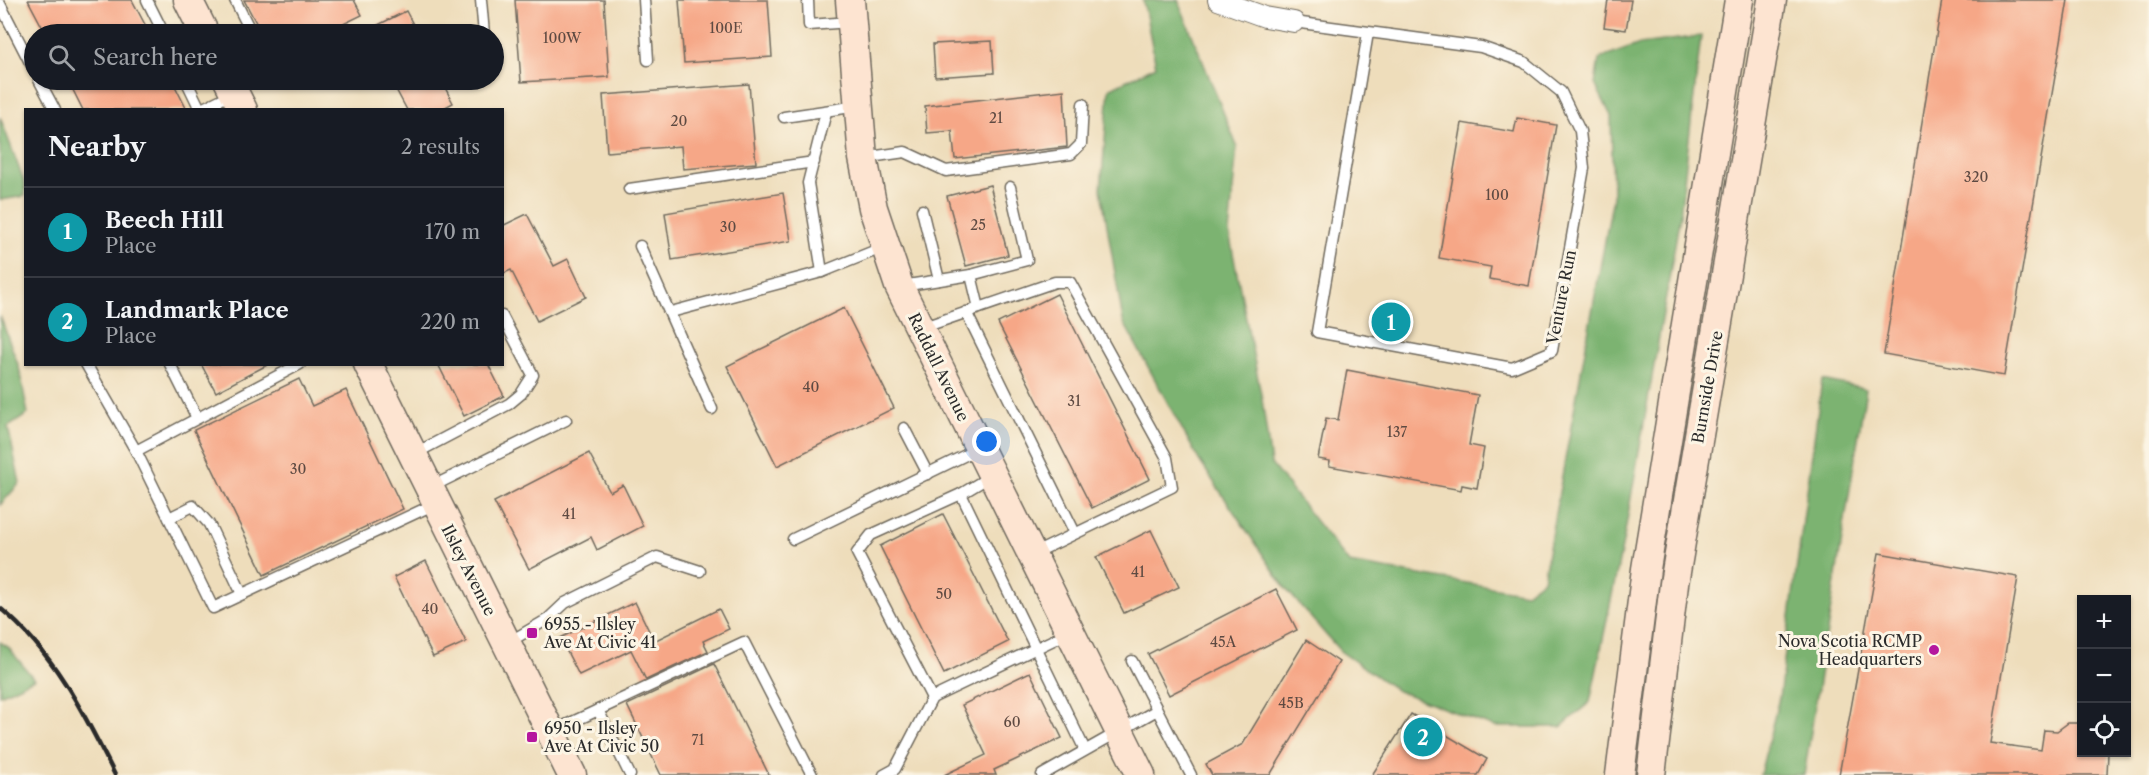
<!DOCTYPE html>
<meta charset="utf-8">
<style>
:root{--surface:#171b24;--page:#20242c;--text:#f1f3f6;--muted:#9ea1a6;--line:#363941;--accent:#ea580c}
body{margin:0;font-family:"Libre Caslon Text",serif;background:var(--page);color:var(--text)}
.controls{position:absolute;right:18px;bottom:18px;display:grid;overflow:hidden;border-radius:0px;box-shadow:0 2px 4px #0004}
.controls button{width:54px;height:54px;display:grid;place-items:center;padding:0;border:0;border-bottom:2px solid var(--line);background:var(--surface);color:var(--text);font:30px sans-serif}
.you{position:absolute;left:987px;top:442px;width:21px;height:21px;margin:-15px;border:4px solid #fff;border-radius:50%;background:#1a73e8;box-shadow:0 0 0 9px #1a73e833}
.badge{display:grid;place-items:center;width:39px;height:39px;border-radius:50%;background:var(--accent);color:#fff;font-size:20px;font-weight:700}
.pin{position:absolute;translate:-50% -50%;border:3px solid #fff;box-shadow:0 2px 6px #0006}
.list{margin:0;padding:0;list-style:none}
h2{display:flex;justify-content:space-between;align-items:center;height:78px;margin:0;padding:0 24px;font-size:26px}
h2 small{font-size:20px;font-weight:400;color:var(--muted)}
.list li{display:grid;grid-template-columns:39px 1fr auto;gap:18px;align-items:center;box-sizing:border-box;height:90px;padding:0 24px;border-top:2px solid var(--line)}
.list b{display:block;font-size:22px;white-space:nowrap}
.list p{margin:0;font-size:20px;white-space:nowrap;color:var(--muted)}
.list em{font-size:20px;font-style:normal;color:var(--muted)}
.icon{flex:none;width:33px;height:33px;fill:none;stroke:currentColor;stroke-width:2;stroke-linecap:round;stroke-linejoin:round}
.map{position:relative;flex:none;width:2149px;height:775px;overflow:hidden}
.search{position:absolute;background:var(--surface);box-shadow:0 2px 4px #0004;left:24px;top:24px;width:480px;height:66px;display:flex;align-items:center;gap:15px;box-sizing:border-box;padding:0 21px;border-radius:33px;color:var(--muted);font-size:22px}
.panel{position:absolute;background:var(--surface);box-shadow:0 2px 4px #0004;left:24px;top:108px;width:480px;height:258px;border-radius:0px}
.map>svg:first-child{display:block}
.forest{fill:#7cb371;stroke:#546f4e;stroke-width:1.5}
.building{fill:#f6a787}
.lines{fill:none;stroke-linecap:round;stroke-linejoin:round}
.lane-casing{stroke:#6f695d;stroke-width:13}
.street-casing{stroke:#6f695d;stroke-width:22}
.secondary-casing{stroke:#6f695d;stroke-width:31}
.lane{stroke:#fff;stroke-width:10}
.street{stroke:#fff;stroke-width:20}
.secondary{stroke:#fde4d1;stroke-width:28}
.rail{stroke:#2b2b2b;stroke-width:4.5}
.poi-dot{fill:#b5179e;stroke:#fcf5e5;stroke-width:2}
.labels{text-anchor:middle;stroke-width:6;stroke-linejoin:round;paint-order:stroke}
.number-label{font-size:14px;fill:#5e4a42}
.street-label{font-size:16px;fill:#2b2b2b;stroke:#fcf5e5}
.poi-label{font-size:16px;fill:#2b2b2b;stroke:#fcf5e5;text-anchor:start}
</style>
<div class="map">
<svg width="2149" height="775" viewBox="0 0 2149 775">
<rect width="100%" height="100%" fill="#fcf5e5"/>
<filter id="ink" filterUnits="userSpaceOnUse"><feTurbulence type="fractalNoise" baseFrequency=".0167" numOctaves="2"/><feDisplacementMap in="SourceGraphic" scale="12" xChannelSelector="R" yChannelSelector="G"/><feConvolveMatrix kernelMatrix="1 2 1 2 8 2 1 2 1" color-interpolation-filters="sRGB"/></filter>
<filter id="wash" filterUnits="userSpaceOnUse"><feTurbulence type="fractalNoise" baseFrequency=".008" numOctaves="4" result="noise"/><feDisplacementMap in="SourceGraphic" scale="24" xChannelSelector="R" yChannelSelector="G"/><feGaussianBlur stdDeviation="1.35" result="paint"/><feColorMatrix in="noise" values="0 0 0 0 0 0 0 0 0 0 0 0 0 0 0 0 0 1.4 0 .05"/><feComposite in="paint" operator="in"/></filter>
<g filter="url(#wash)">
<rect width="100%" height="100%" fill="#edb"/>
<g class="forest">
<path d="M1143,0H1178L1237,146L1229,233L1262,399L1271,464L1349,563L1526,593L1543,580L1613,197L1611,116L1595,84L1599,59L1640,44L1701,36L1680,216L1625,532L1590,702L1561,727H1494L1398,691L1340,651L1286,589L1199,460L1123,321L1101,189L1109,89L1156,66Z"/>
<path d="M0,117L25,184V196L0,200Z"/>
<path d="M0,316L19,367L28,414L8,427L20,483L0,505Z"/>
<path d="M1822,380L1866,389L1804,775H1760L1779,698Z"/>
<path d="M0,642L8,647L34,679L0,695Z"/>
</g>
<g id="blocks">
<g class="building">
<path d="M28,0H132L150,34H46Z"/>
<path d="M244,0H354L362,15L323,34H262Z"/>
<path d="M515,0H604L609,77L521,82Z"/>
<path d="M679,0H768L772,57L684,63Z"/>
<path d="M1608,0H1631L1626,30L1604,27Z"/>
<path d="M1942,0H2068L2004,376L1884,354Z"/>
<path d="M406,11L418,34H360Z"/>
<path d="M992,41L994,73L935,77L933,44Z"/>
<path d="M68,80H172L187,110H83Z"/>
<path d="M391,80H441L453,103L440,110H407Z"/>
<path d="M749,84L756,163L683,169L681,146L607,152L603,95Z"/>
<path d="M1064,90L1067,147L955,159L952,131L927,133L925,106Z"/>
<path d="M1517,118L1556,125L1529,286L1489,279L1491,267L1439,258L1462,123L1514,132Z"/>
<path d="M990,185L1008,255L966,266L947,196Z"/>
<path d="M783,193L791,241L672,260L665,213Z"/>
<path d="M527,214L554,266L568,259L586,297L537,321L511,270L502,274V226Z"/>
<path d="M1057,294L1150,479L1092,508L998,323Z"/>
<path d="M844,308L894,408L777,466L727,366Z"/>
<path d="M201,364H269L216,392Z"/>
<path d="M438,364H488L504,396L464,416Z"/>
<path d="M1347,370L1478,395L1469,445L1484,448L1477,488L1462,485L1461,490L1329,466L1330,461L1318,459L1326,418L1338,420Z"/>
<path d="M299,379L312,406L346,390L403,509L264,575L194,430Z"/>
<path d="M589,453L610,492L623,485L643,526L597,550L591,537L529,569L494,502Z"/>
<path d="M943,514L1008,642L944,674L880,546Z"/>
<path d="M1151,530L1179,587L1124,613L1096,557Z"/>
<path d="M1879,553L2018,577L1990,743L2041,750L2044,730L2057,731L2068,723H2082V753H2108L2107,775H1839Z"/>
<path d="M426,561L466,642L433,657L394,577Z"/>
<path d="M1276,589L1297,630L1169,695L1148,654Z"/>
<path d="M635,602L654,641L719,609L729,629L703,641L708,651L646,680L631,650L579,675L560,638Z"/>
<path d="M1306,640L1339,662L1270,775H1212L1206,764L1243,744Z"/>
<path d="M714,664L769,775H661L627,705Z"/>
<path d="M1030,672L1062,738L994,770L996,775H944L986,755L962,705Z"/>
<path d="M1411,714L1487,759L1478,775H1372Z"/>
</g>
</g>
</g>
<g filter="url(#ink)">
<use href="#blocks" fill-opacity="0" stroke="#6f695d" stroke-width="1.5"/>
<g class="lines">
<g class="lane-casing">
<g id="lane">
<path d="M147,0L164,34"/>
<path d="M235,0L252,34"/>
<path d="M481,0L484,34"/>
<path d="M644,0L648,60"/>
<path d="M808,0L809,25L850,22"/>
<path d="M0,4L34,70"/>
<path d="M1294,22L1481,47L1524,62L1561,92L1580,131L1584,168L1552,351L1512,368L1317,332L1368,33"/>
<path d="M39,80L55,110"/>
<path d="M186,80L200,109"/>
<path d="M199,110L234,93"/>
<path d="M784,117L858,106"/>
<path d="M863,158L905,152L946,171L1071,154L1081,144L1083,104"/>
<path d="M629,189L814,162"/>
<path d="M922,210L939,280"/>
<path d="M640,246L712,409"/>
<path d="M822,272L808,183L826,112"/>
<path d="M971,275L979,308"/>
<path d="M902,286L971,275L1027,260L1010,187"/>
<path d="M671,312L822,272L884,247"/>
<path d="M966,312L1075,533"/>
<path d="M921,328L1055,282H1070L1167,458L1172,487L1033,554"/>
<path d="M86,364L136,451"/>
<path d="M170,364L197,418"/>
<path d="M300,364L136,451L213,608L435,504"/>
<path d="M904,428L928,474"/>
<path d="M414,454L509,404L521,394L533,375L502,316"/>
<path d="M431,487L566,420"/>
<path d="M961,494L1085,750"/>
<path d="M169,518L193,506L209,524L242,594"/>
<path d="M793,539L978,449"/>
<path d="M509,642L548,619L565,603L657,557L700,571"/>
<path d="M1132,661L1191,775"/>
<path d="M932,698L1068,633"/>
<path d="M598,710L630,775"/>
<path d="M551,732L744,642L812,775"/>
<path d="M884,775L895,769L932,698L857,553L871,535L961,494L991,476"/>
<path d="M1042,775L1157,710"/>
</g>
</g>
<g class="street-casing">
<path id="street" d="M1218,0L1265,17L1294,22"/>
</g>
<g class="secondary-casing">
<g id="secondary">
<path d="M188,0L205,34"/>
<path d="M850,0L863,158L873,208L899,286L1141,775"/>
<path d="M228,80L243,110"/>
<path d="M368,364L572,775"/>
<path d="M1620,775L1646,569L1739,0"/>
<path d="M1651,775L1674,584L1772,0"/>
</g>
</g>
<use href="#lane" class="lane"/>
<use href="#street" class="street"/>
<use href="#secondary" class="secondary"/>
<path class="rail" d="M0,608C54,652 84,713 115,775"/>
</g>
</g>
<g class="poi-dot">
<rect x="526" y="627" width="12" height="12" rx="3"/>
<circle cx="1934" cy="650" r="6"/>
<rect x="526" y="731" width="12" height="12" rx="3"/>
</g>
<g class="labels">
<g class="number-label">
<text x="726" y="33">100E</text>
<text x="562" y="43">100W</text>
<text x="996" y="123">21</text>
<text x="679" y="126">20</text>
<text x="1976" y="182">320</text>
<text x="1497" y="200">100</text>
<text x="978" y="230">25</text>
<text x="728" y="232">30</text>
<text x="811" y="392">40</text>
<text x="1074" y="406">31</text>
<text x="1397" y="437">137</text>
<text x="298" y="474">30</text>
<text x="569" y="519">41</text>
<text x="1138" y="577">41</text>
<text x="944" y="599">50</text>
<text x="430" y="614">40</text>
<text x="1223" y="647">45A</text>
<text x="1291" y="708">45B</text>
<text x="1012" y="727">60</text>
<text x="698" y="745">71</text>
</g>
<g class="street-label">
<text transform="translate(1561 297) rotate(-79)" y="6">Venture Run</text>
<text transform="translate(939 367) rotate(64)" y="6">Raddall Avenue</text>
<text transform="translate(1707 387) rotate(-80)" y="6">Burnside Drive</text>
<text transform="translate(469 570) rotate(63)" y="6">Ilsley Avenue</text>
</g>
<g class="poi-label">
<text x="544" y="630">6955 - Ilsley<tspan x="544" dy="18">Ave At Civic 41</tspan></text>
<text x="1922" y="647" text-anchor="end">Nova Scotia RCMP<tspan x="1922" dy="18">Headquarters</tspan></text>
<text x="544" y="734">6950 - Ilsley<tspan x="544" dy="18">Ave At Civic 50</tspan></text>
</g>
</g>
</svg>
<div class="controls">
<button>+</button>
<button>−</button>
<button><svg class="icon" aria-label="locate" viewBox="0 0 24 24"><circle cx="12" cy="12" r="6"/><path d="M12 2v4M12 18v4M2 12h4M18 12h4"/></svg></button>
</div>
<div class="you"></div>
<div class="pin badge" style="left:1391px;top:322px;background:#0f9aa8">1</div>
<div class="pin badge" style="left:1423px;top:737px;background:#0f9aa8">2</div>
<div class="search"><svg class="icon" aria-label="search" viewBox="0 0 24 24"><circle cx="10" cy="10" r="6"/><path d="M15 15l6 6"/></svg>Search here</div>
<section class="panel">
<h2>Nearby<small>2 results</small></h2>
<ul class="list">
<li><span class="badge" style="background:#0f9aa8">1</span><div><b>Beech Hill</b><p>Place</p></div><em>170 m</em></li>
<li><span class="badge" style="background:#0f9aa8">2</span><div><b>Landmark Place</b><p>Place</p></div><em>220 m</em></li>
</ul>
</section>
</div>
